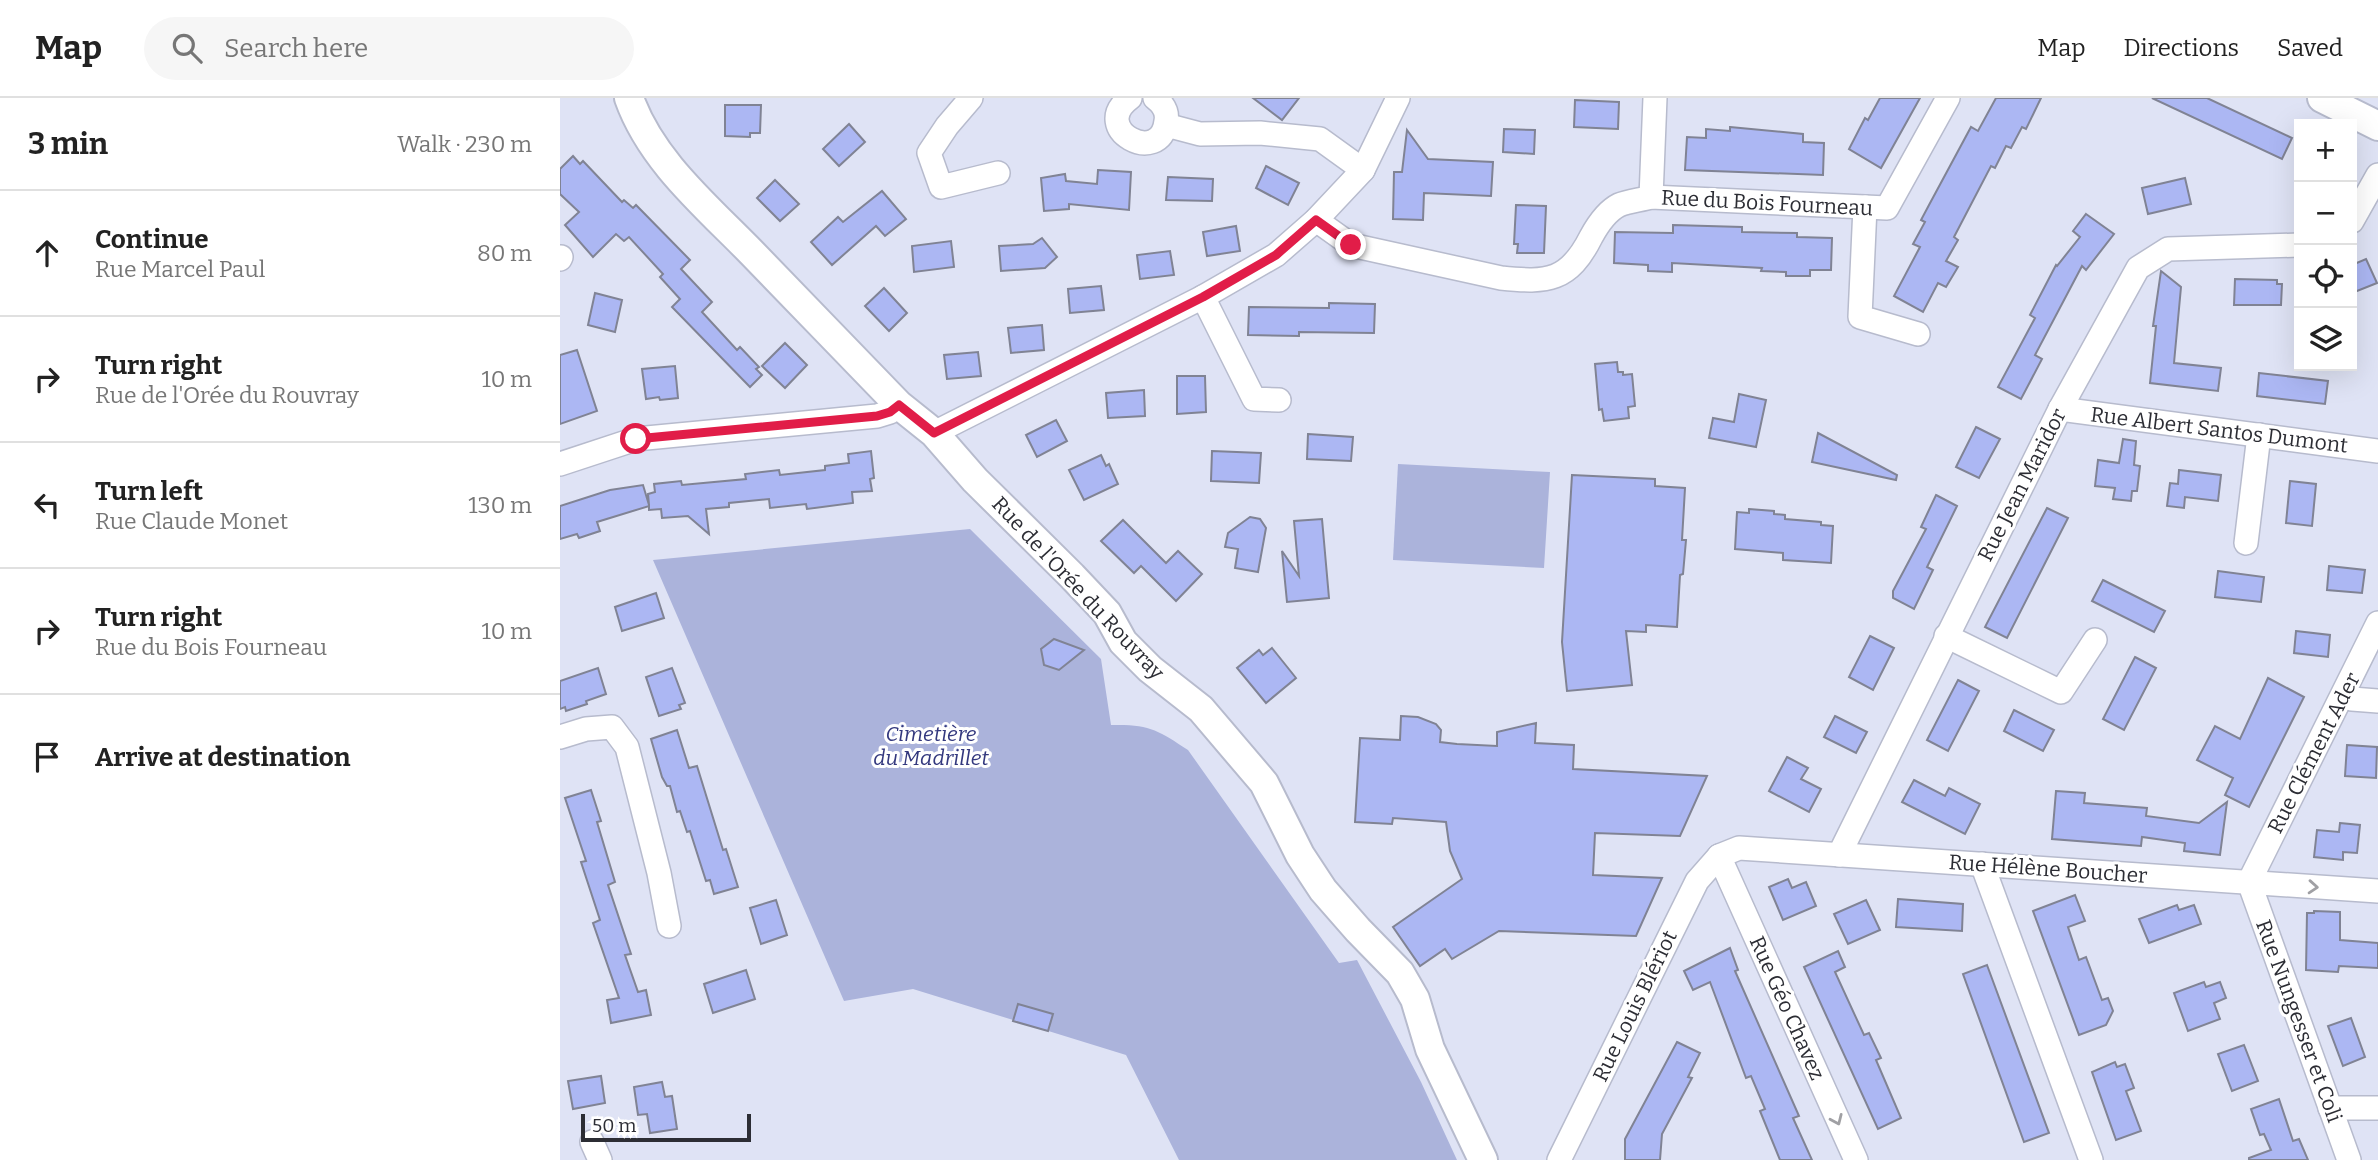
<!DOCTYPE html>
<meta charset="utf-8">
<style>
:root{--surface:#fff;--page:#f6f6f6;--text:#222;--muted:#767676;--line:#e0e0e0}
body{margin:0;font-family:Bitter,serif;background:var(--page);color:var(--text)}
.controls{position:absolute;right:21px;top:21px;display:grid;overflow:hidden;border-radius:0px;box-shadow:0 7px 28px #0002}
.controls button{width:63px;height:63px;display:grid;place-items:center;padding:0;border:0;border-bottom:2px solid var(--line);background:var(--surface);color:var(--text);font:35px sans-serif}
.scale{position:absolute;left:21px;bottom:18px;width:170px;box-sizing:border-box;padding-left:7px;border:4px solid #2c2d34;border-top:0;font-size:19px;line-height:24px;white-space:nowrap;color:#2c2d34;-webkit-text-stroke:5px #fff;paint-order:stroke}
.stop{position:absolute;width:21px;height:21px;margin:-16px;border:5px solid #e11d48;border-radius:50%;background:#fff}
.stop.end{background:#e11d48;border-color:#fff;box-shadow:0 2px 7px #0008}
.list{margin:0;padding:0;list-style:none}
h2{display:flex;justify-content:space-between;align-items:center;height:91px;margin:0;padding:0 28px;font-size:30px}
h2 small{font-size:23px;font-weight:400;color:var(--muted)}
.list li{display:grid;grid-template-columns:46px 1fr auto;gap:21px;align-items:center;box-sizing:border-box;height:126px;padding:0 28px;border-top:2px solid var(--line)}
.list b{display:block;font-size:26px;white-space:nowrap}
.list p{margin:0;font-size:23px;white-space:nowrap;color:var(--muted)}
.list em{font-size:23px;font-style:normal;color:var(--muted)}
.icon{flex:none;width:38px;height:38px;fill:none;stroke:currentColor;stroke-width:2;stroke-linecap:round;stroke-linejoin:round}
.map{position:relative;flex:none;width:1818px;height:1062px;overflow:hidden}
header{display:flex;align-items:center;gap:42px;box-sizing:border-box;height:98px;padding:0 35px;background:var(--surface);border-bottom:2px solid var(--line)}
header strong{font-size:33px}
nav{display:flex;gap:38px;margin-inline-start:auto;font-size:24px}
.search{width:490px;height:63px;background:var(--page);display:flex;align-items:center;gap:18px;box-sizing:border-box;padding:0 24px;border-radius:38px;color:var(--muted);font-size:26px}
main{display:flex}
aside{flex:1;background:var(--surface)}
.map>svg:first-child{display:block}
.green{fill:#abb3db}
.building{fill:#acb7f3;stroke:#808394;stroke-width:2}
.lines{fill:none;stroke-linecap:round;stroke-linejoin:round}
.minor-casing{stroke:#b7bbcd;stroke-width:26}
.tertiary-casing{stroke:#b7bbcd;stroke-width:32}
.minor{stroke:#fff;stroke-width:23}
.tertiary{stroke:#fff;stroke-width:28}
.oneway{stroke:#a0a0a4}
.route{stroke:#e11d48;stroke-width:9}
.labels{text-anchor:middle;stroke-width:6;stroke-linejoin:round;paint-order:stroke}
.street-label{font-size:21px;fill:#2c2d34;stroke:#fff}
.park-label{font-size:21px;font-style:italic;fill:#33387e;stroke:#fff}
</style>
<header>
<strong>Map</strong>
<div class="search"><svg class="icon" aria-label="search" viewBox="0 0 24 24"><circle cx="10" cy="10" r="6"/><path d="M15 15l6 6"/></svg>Search here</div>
<nav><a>Map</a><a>Directions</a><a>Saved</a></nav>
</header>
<main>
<aside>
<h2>3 min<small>Walk · 230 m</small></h2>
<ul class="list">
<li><svg class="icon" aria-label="ahead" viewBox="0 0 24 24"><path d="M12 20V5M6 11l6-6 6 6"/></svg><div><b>Continue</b><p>Rue Marcel Paul</p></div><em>80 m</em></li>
<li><svg class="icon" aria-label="right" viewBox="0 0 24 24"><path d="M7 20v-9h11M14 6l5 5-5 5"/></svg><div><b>Turn right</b><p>Rue de l'Orée du Rouvray</p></div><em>10 m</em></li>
<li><svg class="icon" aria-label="left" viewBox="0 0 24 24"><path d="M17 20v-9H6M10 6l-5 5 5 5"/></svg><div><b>Turn left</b><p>Rue Claude Monet</p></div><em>130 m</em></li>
<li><svg class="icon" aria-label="right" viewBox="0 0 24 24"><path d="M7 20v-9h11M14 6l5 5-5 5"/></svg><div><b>Turn right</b><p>Rue du Bois Fourneau</p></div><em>10 m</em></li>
<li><svg class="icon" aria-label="arrive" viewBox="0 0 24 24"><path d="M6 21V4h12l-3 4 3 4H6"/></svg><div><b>Arrive at destination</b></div></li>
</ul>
</aside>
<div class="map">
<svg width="1818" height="1062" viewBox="0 0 1818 1062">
<rect width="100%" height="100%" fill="#dfe3f5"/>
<g class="green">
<path d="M838,366L990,374L984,470L833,462Z"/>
<path d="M410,431L541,561L551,627C589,626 598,632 628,652L779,865L797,862L861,984L897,1062H619L566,957L353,891L284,903L93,462Z"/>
</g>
<g class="building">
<path d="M693,0H739L722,22Z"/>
<path d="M1320,0H1360L1321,70L1289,51L1305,20L1308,22Z"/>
<path d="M1436,0H1481L1466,31L1462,29L1451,50L1446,48L1435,70L1431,68L1394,139L1398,142L1386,163L1398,169L1386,189L1378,185L1363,214L1334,198L1360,149L1353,146L1365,124L1361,122L1369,107L1411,29L1418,33Z"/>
<path d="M1592,0H1647L1732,40L1722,61Z"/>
<path d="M1015,2L1059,4L1058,31L1014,29Z"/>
<path d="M165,7H201L200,35H190V39L165,38Z"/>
<path d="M289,26L305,44L279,68L263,51Z"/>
<path d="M1170,29L1243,36V44L1264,45L1263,77L1125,72L1127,39L1146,40V31L1170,33Z"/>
<path d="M944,31L975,32L974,56L943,54Z"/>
<path d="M847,32L868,61L933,64L931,98L864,95L863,122L833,121L834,74H842Z"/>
<path d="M13,58L20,66L23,63L62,104L64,102L73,110L76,107L130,162L121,171L152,204L142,214L177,252L180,249L199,269L196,271L202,277L190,289L112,209L120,201L100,179L103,176L69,139L64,143L56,136L33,159L5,127L19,114L0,96V71Z"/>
<path d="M706,68L739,85L728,107L696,90Z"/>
<path d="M538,72L571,74L569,112L509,106V111L484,113L481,80L505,76L506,83L537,86Z"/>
<path d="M608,79L653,81L652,103L606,102Z"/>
<path d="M1625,80L1631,106L1588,116L1582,90Z"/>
<path d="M215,82L239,106L220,123L197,100Z"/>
<path d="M322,93L346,121L325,138L316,128L272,167L251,144L278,119L283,124Z"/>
<path d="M956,107L986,108L984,155H957L958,146H954Z"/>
<path d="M1526,116L1554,136L1526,172L1522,168L1475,257L1482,261L1461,301L1438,289L1475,220L1470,217L1496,167L1497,168L1520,139L1513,133Z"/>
<path d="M1113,127L1182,129V134L1237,135V139L1272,140L1271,172H1250V178H1226V174L1201,173L1202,170L1112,165V174L1088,173V167L1054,165L1055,134L1113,135Z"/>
<path d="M676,128L680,153L647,158L643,134Z"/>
<path d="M482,140L497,159L485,170L441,173L439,148L473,146Z"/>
<path d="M391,143L394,169L354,174L352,148Z"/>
<path d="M610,153L614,177L580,181L577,157Z"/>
<path d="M1806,161L1817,185L1792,195V167Z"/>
<path d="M1601,173L1621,189L1614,265L1661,270L1658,293L1590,285L1596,228H1593Z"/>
<path d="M1675,181L1717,182V186H1722L1721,207H1674Z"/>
<path d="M541,188L544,212L510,215L508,191Z"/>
<path d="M324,190L347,215L329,233L305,208Z"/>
<path d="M35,195L62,202L55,234L28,227Z"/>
<path d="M769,205L815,206L814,235L739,234V238L688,237L689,209L769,210Z"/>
<path d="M482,227L484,252L451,255L448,230Z"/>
<path d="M225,245L247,267L225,290L202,268Z"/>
<path d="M17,252L37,313L0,326V257Z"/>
<path d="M418,254L421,278L387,281L384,257Z"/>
<path d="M1057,264L1058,274H1063V277L1072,276L1075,308L1068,309L1069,320L1044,323L1042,311L1039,312L1035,266Z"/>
<path d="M115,268L118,300L100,302L99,299L86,301L82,271Z"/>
<path d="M1699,275L1768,283L1765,306L1697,298Z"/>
<path d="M617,278H645L646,314L617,316Z"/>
<path d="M584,292L585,318L548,320L546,295Z"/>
<path d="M1179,296L1206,302L1196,349L1149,340L1153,320L1174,324Z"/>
<path d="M496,322L507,343L477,359L466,337Z"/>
<path d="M1416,329L1440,341L1419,380L1396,369Z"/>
<path d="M1258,335L1337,377L1336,382L1252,364Z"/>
<path d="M748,336L793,339L791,363L747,361Z"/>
<path d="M1563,341L1576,343L1574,367L1580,368L1577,393H1572L1571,403L1553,401L1555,390L1535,388L1538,362L1559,365Z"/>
<path d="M311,353L314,380L310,381L312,393L292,394L293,405L247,411L246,406L210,410L209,401L169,405V409L146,411L149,436L128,418L102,420L101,411L89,412V408L37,424L40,433L19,440L17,436L0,441V408L50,392L83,387L89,407L88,396L95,394L94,386L121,383L122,387L186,381L185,376L219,372L220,377L265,372V368L289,365L288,356Z"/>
<path d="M652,353L701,355L699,385L651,383Z"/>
<path d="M541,357L546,368L549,366L558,386L524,402L509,372Z"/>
<path d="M1619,372L1661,377L1658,403L1625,399L1624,410L1607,408L1610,385L1618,386Z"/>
<path d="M1012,377L1095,381V388L1125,390L1122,442H1126L1123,476L1120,477L1117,529L1086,527V534L1066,533L1072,587L1007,593L1002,544Z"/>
<path d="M1730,383L1756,386L1752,428L1726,425Z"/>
<path d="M1376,397L1397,408L1367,469L1373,472L1354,511L1333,500V493L1366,431L1361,429Z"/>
<path d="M1487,410L1508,420L1447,540L1425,529Z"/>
<path d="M1189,411L1214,413V416L1225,417V421L1261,424V427L1273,428L1271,465L1223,462V455L1175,451L1177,414L1189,415Z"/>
<path d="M690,419L700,421L706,430L698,474L675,470L678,451L665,449L668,435Z"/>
<path d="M762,421L769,500L727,504L722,453L739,478L734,423Z"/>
<path d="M563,422L606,465L618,453L642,476L616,503L581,468L574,475L541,443Z"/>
<path d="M1769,468L1805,472L1802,495L1767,492Z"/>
<path d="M1658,473L1704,479L1701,504L1655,499Z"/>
<path d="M1543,482L1605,513L1594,534L1532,503Z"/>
<path d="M96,495L104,520L62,533L55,509Z"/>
<path d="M1736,533L1770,537L1768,559L1734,555Z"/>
<path d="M1310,538L1334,550L1313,592L1289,579Z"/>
<path d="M494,541L524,552L499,572L484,567L481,551Z"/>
<path d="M712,550L736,580L706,605L677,570L699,552L703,557Z"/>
<path d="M1575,559L1596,570L1564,632L1543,621Z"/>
<path d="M38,570L46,596L26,603L27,606L6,613L5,609L0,611V583Z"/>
<path d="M112,570L125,605L119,607L121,611L99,618L86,579Z"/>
<path d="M1708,580L1744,599L1689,709L1665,697L1673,680L1637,662L1655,628L1680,641Z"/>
<path d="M1398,582L1419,593L1388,653L1367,642Z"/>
<path d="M1454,612L1494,632L1483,653L1444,633Z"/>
<path d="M841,618L858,619L876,626L881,632L880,644L897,646L937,648V634L976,625L975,645L1014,647L1013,671L1147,678L1120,738L1035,735L1033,777L1102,780L1076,838L939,833L892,861L885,851L860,868L833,829L902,781L890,753L886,724L833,720L832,726L795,724L800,640L840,642Z"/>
<path d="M1275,618L1307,634L1296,655L1264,639Z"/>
<path d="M117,632L129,670L137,668L163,752L166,751L178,789L154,796L150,782L146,783L130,733L127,734L120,713L117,714L110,688H107L102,679L91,641Z"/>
<path d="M1787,647L1817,649L1816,680L1785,678Z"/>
<path d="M1227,659L1248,670L1241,681L1261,691L1249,714L1209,693Z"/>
<path d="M1354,682L1385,698L1389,690L1420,706L1405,736L1342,704Z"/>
<path d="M31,692L41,723L37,724L55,784L48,787L71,856L65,857L78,894L86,892L91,917L51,925L47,902L59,900L33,825L40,822L21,764L26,763L5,700Z"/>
<path d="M1496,693L1525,695L1524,705L1587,710L1586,718L1639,725L1667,704L1660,757L1624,753L1625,745L1582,739L1581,748L1492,741Z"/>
<path d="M1780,725L1800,727L1797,755L1783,754V762L1754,759L1757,732L1779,734Z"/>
<path d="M1228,781L1232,790L1246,784L1256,808L1223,822L1209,789Z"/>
<path d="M1515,797L1525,823L1508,829L1519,862L1526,859L1542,902L1548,900L1553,913L1546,927L1519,937L1473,813Z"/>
<path d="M1338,801L1403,806L1402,833L1336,829Z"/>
<path d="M216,802L227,837L201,846L190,810Z"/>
<path d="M1306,802L1320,832L1288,846L1274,816Z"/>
<path d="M1617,807L1619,812L1634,807L1641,826L1589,845L1579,821Z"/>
<path d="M1754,813L1780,814V842L1818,845V870L1779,868L1778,874L1746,872L1747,815H1754Z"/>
<path d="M1170,850L1178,872L1175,873L1239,1018L1233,1020L1252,1062H1220L1200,1013L1205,1011L1191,978L1186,980L1150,884L1133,892L1124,873Z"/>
<path d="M1278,853L1285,869L1275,874L1304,937L1309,935L1321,960L1316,962L1341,1020L1318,1031L1244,869Z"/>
<path d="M1427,867L1489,1035L1464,1044L1403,876Z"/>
<path d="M186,872L195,901L153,915L144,886Z"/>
<path d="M1644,884L1646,889L1660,884L1666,900L1654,905L1660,921L1628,933L1614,895Z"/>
<path d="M458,906L493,916L488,933L453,923Z"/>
<path d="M1791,920L1805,959L1783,968L1768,928Z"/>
<path d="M1117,944L1140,955L1128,979L1132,980L1102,1036L1100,1062H1065V1041Z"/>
<path d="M1684,947L1698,983L1672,993L1658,956Z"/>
<path d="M1555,964L1557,969L1565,966L1574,990L1566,993L1581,1033L1556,1042L1532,974Z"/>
<path d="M41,978L45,1005L13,1011L8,983Z"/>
<path d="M102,984L105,999L112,998L117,1031L90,1035L87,1016L78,1017L74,989Z"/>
<path d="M1719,1001L1733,1043L1739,1041L1748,1062H1689V1060L1711,1052L1704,1036L1700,1037L1691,1011Z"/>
</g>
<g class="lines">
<g class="minor-casing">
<g id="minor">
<path d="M411,0L387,28L369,55L381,89L438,75"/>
<path d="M570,0C528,31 601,70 606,23C608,13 603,6 595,0"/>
<path d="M606,27L640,36L700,35L760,41L803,72"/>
<path d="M1091,99L1095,0"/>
<path d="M1305,109L1300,219L1358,236"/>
<path d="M756,122L791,147L941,180C988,185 1009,183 1031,139C1037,128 1047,113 1059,107C1068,103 1081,102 1091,99L1327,110L1388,0"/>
<path d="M1792,123L1818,77"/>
<path d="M0,161L1,159"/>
<path d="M643,199L694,301L719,302"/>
<path d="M1500,311L1818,353"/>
<path d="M374,335L643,199L716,157L756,122L803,72L838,0"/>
<path d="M0,366L76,341L317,318L330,314L339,307"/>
<path d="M1686,445L1699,337"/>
<path d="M1386,538L1501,594L1535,542"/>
<path d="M1783,597L1792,601L1818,603"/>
<path d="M0,639L26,631L52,629L67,649L99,775L109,828"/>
<path d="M1279,757L1500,311L1578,170L1608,151L1739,147"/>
<path d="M1159,758L1296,1062"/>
<path d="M1422,766L1531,1062"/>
<path d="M1689,784L1789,1062"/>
<path d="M1689,784L1818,525"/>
<path d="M1770,1010H1818"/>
<path d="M32,1044L40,1062"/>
<path d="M999,1062L1137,783L1159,758L1179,750L1818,793"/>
</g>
</g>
<g class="tertiary-casing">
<g id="tertiary">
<path d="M69,0C91,62 145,107 191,154C240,205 290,256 339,307L374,335L415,382L512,478L547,515L563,544L590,571L641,611L704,685L740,757L763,792L798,832L840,875L855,901L870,951L923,1062"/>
<path d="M1762,0L1818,28"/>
</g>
</g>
<use href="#minor" class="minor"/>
<use href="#tertiary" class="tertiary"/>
</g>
<defs><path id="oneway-chevron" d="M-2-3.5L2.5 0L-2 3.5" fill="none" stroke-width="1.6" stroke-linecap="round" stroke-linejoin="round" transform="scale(1.75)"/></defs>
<g class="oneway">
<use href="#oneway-chevron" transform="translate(1753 789) rotate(4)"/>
<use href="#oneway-chevron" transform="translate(1277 1022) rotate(66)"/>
</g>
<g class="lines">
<path class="route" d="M76,341L317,318L330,314L339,307L374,335L643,199L716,157L756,122L791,147"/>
</g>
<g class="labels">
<g class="street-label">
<text transform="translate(1207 105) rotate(3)" y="7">Rue du Bois Fourneau</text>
<text transform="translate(1659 332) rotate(7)" y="7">Rue Albert Santos Dumont</text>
<text transform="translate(1462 387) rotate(-63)" y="7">Rue Jean Maridor</text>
<text transform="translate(518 490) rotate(47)" y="7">Rue de l'Orée du Rouvray</text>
<text transform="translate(1754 655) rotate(-63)" y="7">Rue Clément Ader</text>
<text transform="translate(1488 771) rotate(4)" y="7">Rue Hélène Boucher</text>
<text transform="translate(1075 908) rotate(-64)" y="7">Rue Louis Blériot</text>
<text transform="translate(1227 910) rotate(66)" y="7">Rue Géo Chavez</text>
<text transform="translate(1739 923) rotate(70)" y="7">Rue Nungesser et Coli</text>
</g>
<g class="park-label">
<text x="371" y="643">Cimetière<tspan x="371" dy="24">du Madrillet</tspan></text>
</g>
</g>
</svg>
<div class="controls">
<button>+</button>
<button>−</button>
<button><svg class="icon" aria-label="locate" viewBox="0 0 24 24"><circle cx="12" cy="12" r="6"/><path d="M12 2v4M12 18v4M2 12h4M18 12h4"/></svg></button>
<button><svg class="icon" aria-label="layers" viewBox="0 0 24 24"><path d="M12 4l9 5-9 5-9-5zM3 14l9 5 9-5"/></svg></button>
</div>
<div class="scale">50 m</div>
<div class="stop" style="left:76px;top:341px"></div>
<div class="stop end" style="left:791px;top:147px"></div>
</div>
</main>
